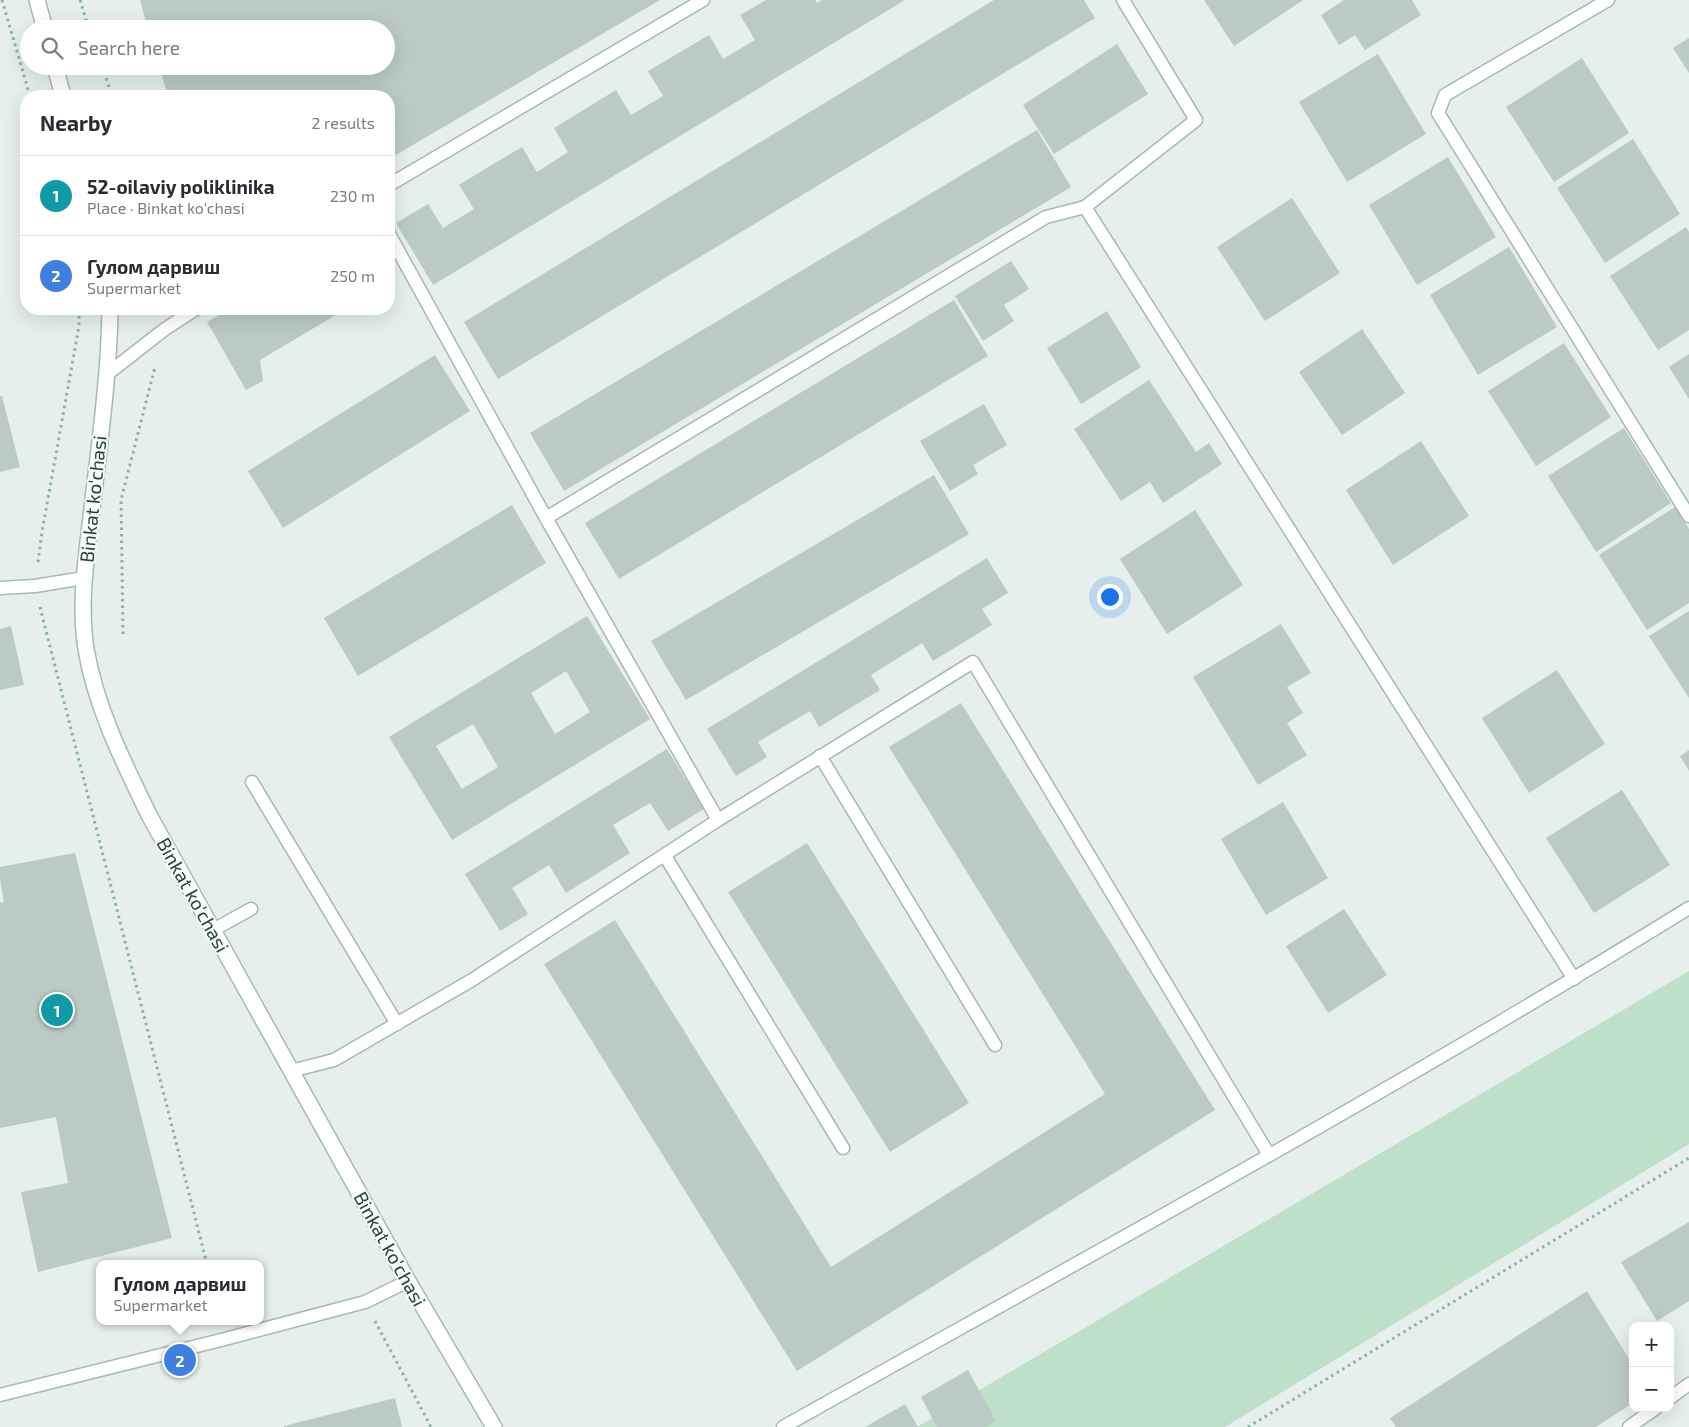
<!DOCTYPE html>
<meta charset="utf-8">
<style>
:root{--surface:#fff;--page:#f2f2f3;--text:#2b2b33;--muted:#7c7c81;--line:#e1e1e2;--accent:#111827}
body{margin:0;font-family:"Exo 2",sans-serif;background:var(--page);color:var(--text)}
.controls{position:absolute;right:15px;bottom:15px;display:grid;overflow:hidden;border-radius:10px;box-shadow:0 5px 20px #0002}
.controls button{width:45px;height:45px;display:grid;place-items:center;padding:0;border:0;border-bottom:1px solid var(--line);background:var(--surface);color:var(--text);font:25px sans-serif}
.you{position:absolute;left:1109px;top:596px;width:18px;height:18px;margin:-12px;border:4px solid #fff;border-radius:50%;background:#1a73e8;box-shadow:0 0 0 8px #1a73e833}
.badge{display:grid;place-items:center;width:32px;height:32px;border-radius:50%;background:var(--accent);color:#fff;font-size:16px;font-weight:700}
.pin{position:absolute;translate:-50% -50%;border:2px solid #fff;box-shadow:0 1px 5px #0006}
.popup{position:absolute;left:96px;top:1260px;width:168px;height:65px;box-sizing:border-box;display:grid;place-content:center;border-radius:10px;background:var(--surface);filter:drop-shadow(0 1px 4px #0005);font-size:16px;white-space:nowrap;color:var(--muted)}
.popup b{font-size:19px;color:var(--text)}
.popup::after{content:'';position:absolute;left:50%;top:100%;margin-left:-10px;border:10px solid transparent;border-top-color:var(--surface)}
.list{margin:0;padding:0;list-style:none}
h2{display:flex;justify-content:space-between;align-items:center;height:65px;margin:0;padding:0 20px;font-size:21px}
h2 small{font-size:16px;font-weight:400;color:var(--muted)}
.list li{display:grid;grid-template-columns:32px 1fr auto;gap:15px;align-items:center;box-sizing:border-box;height:80px;padding:0 20px;border-top:1px solid var(--line)}
.list b{display:block;font-size:19px;white-space:nowrap}
.list p{margin:0;font-size:16px;white-space:nowrap;color:var(--muted)}
.list em{font-size:16px;font-style:normal;color:var(--muted)}
.icon{flex:none;width:28px;height:28px;fill:none;stroke:currentColor;stroke-width:2;stroke-linecap:round;stroke-linejoin:round}
.map{position:relative;flex:none;width:1689px;height:1427px;overflow:hidden}
.search{position:absolute;background:var(--surface);box-shadow:0 5px 20px #0002;left:20px;top:20px;width:375px;height:55px;display:flex;align-items:center;gap:12px;box-sizing:border-box;padding:0 18px;border-radius:28px;color:var(--muted);font-size:19px}
.panel{position:absolute;background:var(--surface);box-shadow:0 5px 20px #0002;left:20px;top:90px;width:375px;height:225px;border-radius:20px}
.map>svg:first-child{display:block}
.green{fill:#bfe0c8}
.building{fill:#bbcac4;fill-rule:evenodd}
.lines{fill:none;stroke-linecap:round;stroke-linejoin:round}
.service-casing{stroke:#a8b8b2;stroke-width:15}
.secondary-casing{stroke:#a4bbb3;stroke-width:18}
.path{stroke:#86b3a5;stroke-width:3;stroke-dasharray:2.5 4;stroke-linecap:butt}
.service{stroke:#fff;stroke-width:12}
.secondary{stroke:#fff;stroke-width:15}
.labels{text-anchor:middle;stroke-width:4;stroke-linejoin:round;paint-order:stroke}
.street-label{font-size:19px;fill:#24423a;stroke:#f7fbf9}
</style>
<div class="map">
<svg width="1689" height="1427" viewBox="0 0 1689 1427">
<rect width="100%" height="100%" fill="#e6efeb"/>
<path class="green" d="M1689,971V1144L1225,1427H917Z"/>
<g class="building">
<path d="M140,0H660L389,159V96H168L159,66H386V29H148Z"/>
<path d="M766,0H815L817,3L822,0H905L433,285L396,223L428,204L443,228L474,209L459,185L490,166L522,147L537,172L568,152L554,128L616,90L631,115L663,96L648,71L709,35L723,59L755,40L740,15Z"/>
<path d="M994,0H1084L1095,18L498,379L464,322Z"/>
<path d="M1204,0H1303L1234,46Z"/>
<path d="M1344,0H1412L1421,15L1365,50L1355,35L1339,45L1321,15Z"/>
<path d="M1689,38V73L1673,48Z"/>
<path d="M1117,44L1148,94L1054,154L1023,105Z"/>
<path d="M1378,54L1426,134L1347,182L1299,102Z"/>
<path d="M1582,58L1629,133L1554,182L1506,107Z"/>
<path d="M1037,130L1071,187L564,491L530,433Z"/>
<path d="M1633,139L1680,214L1605,263L1557,188Z"/>
<path d="M1448,157L1496,237L1417,285L1369,205Z"/>
<path d="M1292,198L1340,273L1265,321L1217,247Z"/>
<path d="M1686,227L1689,232V330L1658,350L1610,276Z"/>
<path d="M1509,247L1557,327L1478,375L1430,295Z"/>
<path d="M1011,261L1029,289L1004,305L1014,321L983,341L955,296Z"/>
<path d="M954,300L988,356L619,579L585,523Z"/>
<path d="M230,309H346L260,360L263,381L246,390L207,322Z"/>
<path d="M1107,311L1141,367L1081,404L1047,348Z"/>
<path d="M1362,329L1405,393L1342,435L1299,372Z"/>
<path d="M1564,343L1611,417L1536,466L1488,391Z"/>
<path d="M1689,354V399L1669,367Z"/>
<path d="M435,355L470,411L283,528L248,471Z"/>
<path d="M1149,380L1196,452L1209,443L1222,464L1163,503L1150,482L1121,501L1074,429Z"/>
<path d="M0,396H2L20,467L0,472Z"/>
<path d="M984,404L1007,445L973,465L978,474L950,491L920,441Z"/>
<path d="M1624,428L1671,503L1596,552L1548,476Z"/>
<path d="M1421,441L1469,516L1393,565L1346,490Z"/>
<path d="M934,475L969,534L686,700L651,641Z"/>
<path d="M512,505L546,563L358,676L324,618Z"/>
<path d="M1675,507L1689,529V603L1647,630L1599,555Z"/>
<path d="M1195,510L1243,585L1167,634L1120,559Z"/>
<path d="M987,558L1008,593L982,609L992,625L933,661L922,643L871,675L880,690L819,727L810,711L758,742L767,757L736,776L707,729Z"/>
<path d="M1689,611V698L1649,636Z"/>
<path d="M587,616L650,719L452,840L389,737ZM566,671L590,712L555,734L531,693ZM473,724L498,767L462,789L436,746Z"/>
<path d="M1281,624L1311,673L1287,687L1303,713L1287,723L1307,755L1258,785L1193,677Z"/>
<path d="M11,626L24,685L0,690V629Z"/>
<path d="M1557,670L1605,744L1529,793L1482,718Z"/>
<path d="M961,703L1215,1110L797,1371L544,964L615,920L831,1267L1105,1094L889,747Z"/>
<path d="M667,749L704,809L668,831L650,803L613,825L630,853L566,893L549,865L512,888L528,914L500,931L465,874Z"/>
<path d="M1689,750V771L1680,756Z"/>
<path d="M1622,790L1670,865L1594,913L1546,838Z"/>
<path d="M1283,802L1328,878L1266,915L1221,839Z"/>
<path d="M807,843L969,1103L890,1152L728,892Z"/>
<path d="M75,853L172,1238L38,1272L21,1192L68,1183L56,1117L0,1128V903L4,902L0,879V867Z"/>
<path d="M1344,909L1387,975L1328,1013L1286,946Z"/>
<path d="M1689,1222V1301L1657,1321L1621,1262Z"/>
<path d="M1587,1291L1633,1365V1403L1596,1427H1396L1390,1418Z"/>
<path d="M968,1370L996,1421L985,1427H937L921,1397Z"/>
<path d="M395,1398L402,1427H284V1426Z"/>
<path d="M905,1404L918,1427H865L895,1410Z"/>
</g>
<g class="lines">
<g class="service-casing">
<g id="service">
<path d="M1123,0L1196,120L1085,207L1574,979"/>
<path d="M1608,0L1445,95L1438,113L1689,516"/>
<path d="M389,185L703,0"/>
<path d="M389,234L546,518L718,820L973,662L1269,1155"/>
<path d="M106,375L165,329L196,309"/>
<path d="M546,518L1046,217L1085,207"/>
<path d="M0,588L35,586L84,578"/>
<path d="M820,756L995,1045"/>
<path d="M252,782L397,1024"/>
<path d="M665,856L843,1148"/>
<path d="M213,930L251,909"/>
<path d="M291,1071L334,1060L472,980L718,820"/>
<path d="M0,1395L225,1339L365,1302L408,1281"/>
<path d="M1670,1398L1689,1384"/>
<path d="M783,1427C1087,1257 1393,1091 1689,908"/>
<path d="M1629,1427L1656,1408"/>
</g>
</g>
<g class="secondary-casing">
<g id="secondary">
<path d="M37,0L45,29"/>
<path d="M55,66L63,96"/>
<path d="M110,309C109,378 99,447 91,517C86,560 79,605 86,649C96,708 123,761 149,815L408,1281L494,1427"/>
</g>
</g>
<g class="path">
<path d="M2,0L30,96"/>
<path d="M80,0L89,29"/>
<path d="M102,66L112,96"/>
<path d="M38,562L42,532L79,326V309"/>
<path d="M40,607L207,1264"/>
<path d="M123,634L121,500L155,367"/>
<path d="M375,1321L431,1427"/>
<path d="M1248,1427L1689,1158"/>
</g>
<use href="#service" class="service"/>
<use href="#secondary" class="secondary"/>
</g>
<g class="labels">
<g class="street-label">
<text transform="translate(93 499) rotate(-84)" y="7">Binkat ko'chasi</text>
<text transform="translate(193 895) rotate(61)" y="7">Binkat ko'chasi</text>
<text transform="translate(390 1249) rotate(61)" y="7">Binkat ko'chasi</text>
</g>
</g>
</svg>
<div class="controls">
<button>+</button>
<button>−</button>
</div>
<div class="you"></div>
<div class="pin badge" style="left:57px;top:1010px;background:#0f9aa8">1</div>
<div class="pin badge" style="left:180px;top:1360px;background:#3f7fe0">2</div>
<div class="popup"><b>Гулом дарвиш</b>Supermarket</div>
<div class="search"><svg class="icon" aria-label="search" viewBox="0 0 24 24"><circle cx="10" cy="10" r="6"/><path d="M15 15l6 6"/></svg>Search here</div>
<section class="panel">
<h2>Nearby<small>2 results</small></h2>
<ul class="list">
<li><span class="badge" style="background:#0f9aa8">1</span><div><b>52-oilaviy poliklinika</b><p>Place · Binkat ko'chasi</p></div><em>230 m</em></li>
<li><span class="badge" style="background:#3f7fe0">2</span><div><b>Гулом дарвиш</b><p>Supermarket</p></div><em>250 m</em></li>
</ul>
</section>
</div>
